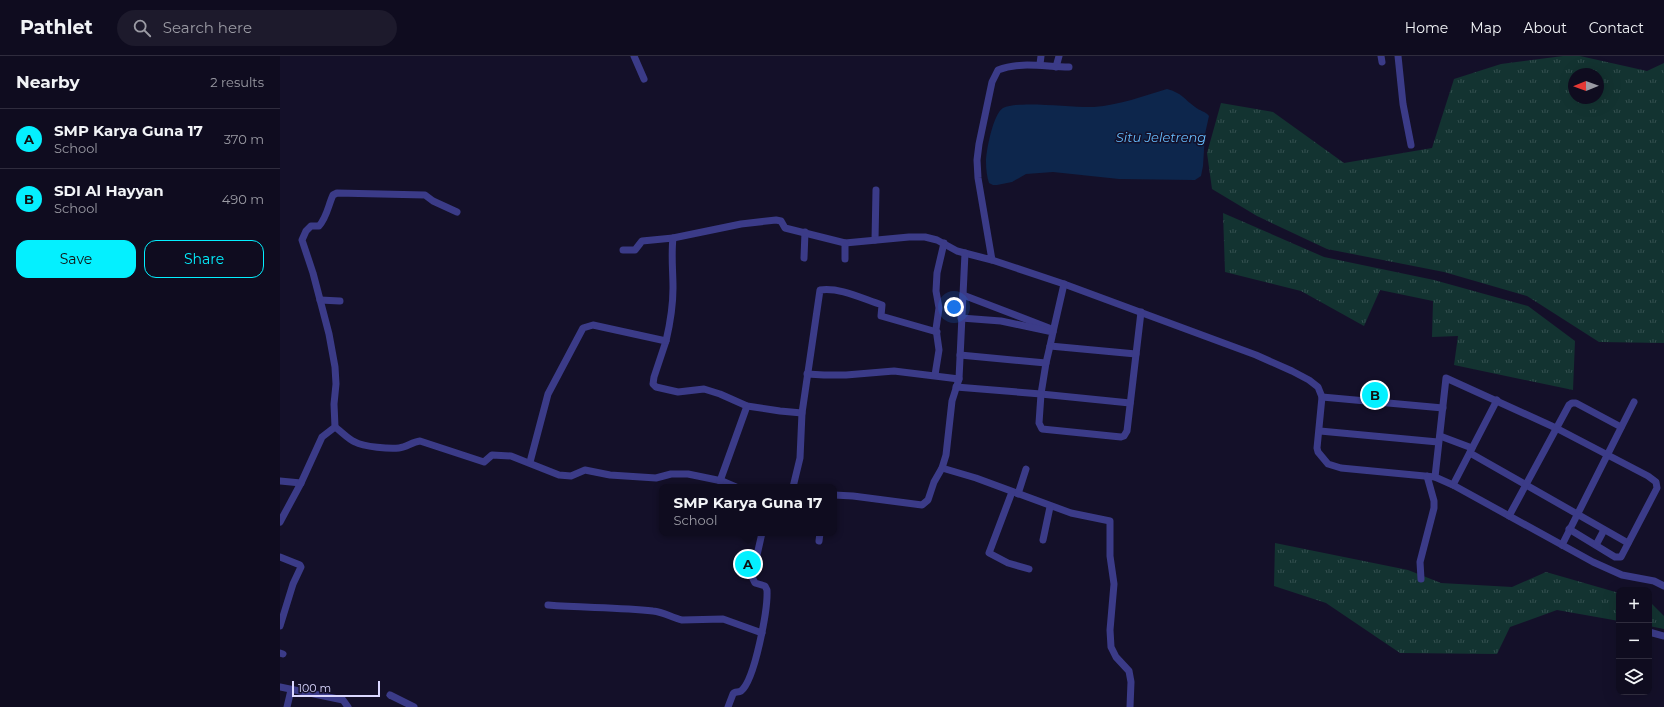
<!DOCTYPE html>
<meta charset="utf-8">
<style>
:root{--surface:#0f0c1f;--page:#1d1a2c;--text:#f1f3f6;--muted:#9b9ba4;--line:#2f2c3d;--accent:#04f0ff}
body{margin:0;font-family:Montserrat,sans-serif;background:var(--page);color:var(--text)}
.controls{position:absolute;right:12px;bottom:12px;display:grid;overflow:hidden;border-radius:8px;box-shadow:0 4px 16px #0002}
.controls button{width:36px;height:36px;display:grid;place-items:center;padding:0;border:0;border-bottom:1px solid var(--line);background:var(--surface);color:var(--text);font:20px sans-serif}
.compass{position:absolute;left:1288px;top:12px;width:36px;height:36px;border-radius:50%;background:var(--surface);box-shadow:0 4px 16px #0002;rotate:269deg}
.scale{position:absolute;left:12px;bottom:10px;width:88px;box-sizing:border-box;padding-left:4px;border:2px solid #dbd8ff;border-top:0;font-size:11px;line-height:14px;white-space:nowrap;color:#dbd8ff;-webkit-text-stroke:3px #141029;paint-order:stroke}
.you{position:absolute;left:674px;top:251px;width:14px;height:14px;margin:-10px;border:3px solid #fff;border-radius:50%;background:#1a73e8;box-shadow:0 0 0 6px #1a73e833}
.badge{display:grid;place-items:center;width:26px;height:26px;border-radius:50%;background:var(--accent);color:#111;font-size:13px;font-weight:700}
.pin{position:absolute;translate:-50% -50%;border:2px solid #fff;box-shadow:0 1px 4px #0006}
.popup{position:absolute;left:379px;top:428px;width:178px;height:52px;box-sizing:border-box;display:grid;place-content:center;border-radius:8px;background:var(--surface);filter:drop-shadow(0 1px 3px #0005);font-size:13px;white-space:nowrap;color:var(--muted)}
.popup b{font-size:15px;color:var(--text)}
.popup::after{content:'';position:absolute;left:50%;top:100%;margin-left:-8px;border:8px solid transparent;border-top-color:var(--surface)}
.list{margin:0;padding:0;list-style:none}
h2{display:flex;justify-content:space-between;align-items:center;height:52px;margin:0;padding:0 16px;font-size:17px}
h2 small{font-size:13px;font-weight:400;color:var(--muted)}
.list li{display:grid;grid-template-columns:26px 1fr auto;gap:12px;align-items:center;box-sizing:border-box;height:60px;padding:0 16px;border-top:1px solid var(--line)}
.list b{display:block;font-size:15px;white-space:nowrap}
.list p{margin:0;font-size:13px;white-space:nowrap;color:var(--muted)}
.list em{font-size:13px;font-style:normal;color:var(--muted)}
.actions{display:flex;gap:8px;padding:12px 16px}
.actions a{flex:1;padding:9px 0;border:1px solid var(--accent);border-radius:12px;text-align:center;font-size:14px;color:var(--accent)}
.actions .main{background:var(--accent);color:#111}
.icon{flex:none;width:22px;height:22px;fill:none;stroke:currentColor;stroke-width:2;stroke-linecap:round;stroke-linejoin:round}
.map{position:relative;flex:none;width:1384px;height:651px;overflow:hidden}
header{display:flex;align-items:center;gap:24px;box-sizing:border-box;height:56px;padding:0 20px;background:var(--surface);border-bottom:1px solid var(--line)}
header strong{font-size:19px}
nav{display:flex;gap:22px;margin-inline-start:auto;font-size:14px}
.search{width:280px;height:36px;background:var(--page);display:flex;align-items:center;gap:10px;box-sizing:border-box;padding:0 14px;border-radius:22px;color:var(--muted);font-size:15px}
main{display:flex}
aside{flex:1;background:var(--surface)}
.map>svg:first-child{display:block}
.grass{fill:url(#grass-tufts);fill-rule:evenodd}
.water{fill:#0d264c}
.lines{fill:none;stroke-linecap:round;stroke-linejoin:round}
.minor{stroke:#3b3b88;stroke-width:7}
.labels{text-anchor:middle;stroke-width:3;stroke-linejoin:round;paint-order:stroke}
.water-label{font-size:13px;font-style:italic;fill:#66beff;stroke:#141029}
</style>
<header>
<strong>Pathlet</strong>
<div class="search"><svg class="icon" aria-label="search" viewBox="0 0 24 24"><circle cx="10" cy="10" r="6"/><path d="M15 15l6 6"/></svg>Search here</div>
<nav><a>Home</a><a>Map</a><a>About</a><a>Contact</a></nav>
</header>
<main>
<aside>
<h2>Nearby<small>2 results</small></h2>
<ul class="list">
<li><span class="badge">A</span><div><b>SMP Karya Guna 17</b><p>School</p></div><em>370 m</em></li>
<li><span class="badge">B</span><div><b>SDI Al Hayyan</b><p>School</p></div><em>490 m</em></li>
</ul>
<div class="actions"><a class="main">Save</a><a>Share</a></div>
</aside>
<div class="map">
<svg width="1384" height="651" viewBox="0 0 1384 651">
<defs>
<pattern id="grass-tufts" width="24" height="20" patternUnits="userSpaceOnUse"><rect width="24" height="20" fill="#133331"/><path d="M3 7l-1-3M5 7V3M7 7l1-3M15 17l-1-3M17 17v-4M19 17l1-3" fill="none" stroke="#355050"/></pattern>
</defs>
<rect width="100%" height="100%" fill="#141029"/>
<g class="grass">
<path d="M1283,0H1300L1367,15L1384,7V287L1319,286L1247,240L1164,216L1047,193L977,160L932,133L927,97L941,47L993,56L1064,107L1152,92L1174,23L1221,8ZM1294,18H1318V42H1294Z"/>
<path d="M943,157L1044,201L1154,224L1248,250L1295,285L1293,334L1174,309L1178,280L1152,281L1153,245L1100,234L1084,270L1021,235L945,216Z"/>
<path d="M995,487L1128,514L1161,527L1232,531L1266,516L1339,537V565L1277,554L1230,571L1217,598L1120,597L1046,547L994,530Z"/>
<path d="M1369,545L1384,560V573L1369,570Z"/>
</g>
<path class="water" d="M887,33C902,37 904,43 915,51C920,55 925,55 929,60L925,78L923,110L921,120L915,124L839,123L773,116L746,118L732,126L717,129H713L709,127C707,121 706,113 706,106C706,95 713,58 723,52C739,44 793,52 814,51C840,49 863,40 887,33Z"/>
<g class="lines">
<g class="minor">
<path d="M354,0L364,23"/>
<path d="M1101,0L1102,6"/>
<path d="M1118,0L1123,48L1131,89"/>
<path d="M760,8L761,0"/>
<path d="M776,11L779,0"/>
<path d="M595,184L596,134"/>
<path d="M343,194H355L362,185L393,182"/>
<path d="M524,202L525,176"/>
<path d="M565,203V187L629,181H645L657,184L677,195L712,204L698,122L697,104L699,88L712,26L718,14C741,5 765,11 789,11"/>
<path d="M712,204L784,228L976,299L1012,315L1029,324L1038,331L1042,341L1037,392L1038,396L1048,408L1061,412L1155,421L1173,429L1313,506L1342,519L1374,525L1384,530"/>
<path d="M683,239L769,272"/>
<path d="M40,244L60,245"/>
<path d="M681,262L721,265L773,276L770,290L856,298"/>
<path d="M773,276L784,228"/>
<path d="M386,285L374,321L373,328L376,331L398,336L424,333L440,338L467,350L500,355L522,357"/>
<path d="M770,290L766,307L761,338L850,347"/>
<path d="M680,299L766,307"/>
<path d="M527,318L544,319H566L614,315L679,323"/>
<path d="M655,319L659,294L656,273L659,252L656,235L657,217L664,187"/>
<path d="M676,331L761,338L759,367L762,373L841,381L844,380L847,375L861,256"/>
<path d="M1042,341L1163,352"/>
<path d="M55,371C62,376 68,383 75,386C84,391 110,393 119,392C127,391 132,386 140,385L204,406L212,399L231,400L279,419L291,420L305,414L330,419L376,422L391,418H408L442,425L456,431"/>
<path d="M1040,375L1158,386"/>
<path d="M1160,380L1192,392"/>
<path d="M1190,397L1348,487"/>
<path d="M250,406L268,338L303,272L313,269L386,285C390,268 393,249 393,232C393,215 391,199 393,182L461,168L496,164L501,165L505,172L565,187"/>
<path d="M662,412L696,422L791,457L830,465V500L834,528L830,574L831,591L836,601L849,615L851,626L850,651"/>
<path d="M1155,421L1166,322L1276,372L1368,420L1376,426L1377,432L1341,501H1335L1289,473"/>
<path d="M0,425L21,427"/>
<path d="M440,425L467,350"/>
<path d="M1173,429L1217,344"/>
<path d="M513,431L520,402L522,357L540,234C560,231 583,243 602,249L601,260L657,276"/>
<path d="M732,436L709,497L728,507L749,513"/>
<path d="M738,438L746,413"/>
<path d="M554,439L573,440L642,449L648,444L654,426L662,412L666,399L672,345L679,323L685,197"/>
<path d="M1229,460L1289,349L1292,347H1296L1341,371"/>
<path d="M0,466L21,427L42,381L55,371L54,348L56,328L55,311L49,278L33,217L22,184L26,175L31,170H39C47,161 48,150 53,139L57,137L145,139L153,145L177,156"/>
<path d="M763,484L770,451"/>
<path d="M539,485L540,477"/>
<path d="M1282,489L1354,346"/>
<path d="M1316,489L1324,474"/>
<path d="M0,501L20,509L21,511L13,528L0,570"/>
<path d="M1141,523L1140,506L1154,452V445L1147,420"/>
<path d="M268,549C303,552 338,551 373,555C384,556 392,562 402,564L443,563L482,577"/>
<path d="M1369,576L1384,580"/>
<path d="M0,597L3,598"/>
<path d="M0,631L63,644L68,651"/>
<path d="M110,639L134,651"/>
<path d="M7,651L11,634"/>
<path d="M448,651L453,638C455,635 458,637 461,635C475,624 488,552 487,534L485,530L475,527L472,521L482,477"/>
</g>
</g>
<g class="labels">
<g class="water-label">
<text x="881" y="86">Situ Jeletreng</text>
</g>
</g>
</svg>
<div class="controls">
<button>+</button>
<button>−</button>
<button><svg class="icon" aria-label="layers" viewBox="0 0 24 24"><path d="M12 4l9 5-9 5-9-5zM3 14l9 5 9-5"/></svg></button>
</div>
<svg class="compass" viewBox="-18 -18 36 36"><path d="M0-13l5 13h-10z" fill="#e53935"/><path d="M0 13l5-13h-10z" fill="#9b9ba4"/></svg>
<div class="scale">100 m</div>
<div class="you"></div>
<div class="pin badge" style="left:468px;top:508px">A</div>
<div class="popup"><b>SMP Karya Guna 17</b>School</div>
<div class="pin badge" style="left:1095px;top:339px">B</div>
</div>
</main>
